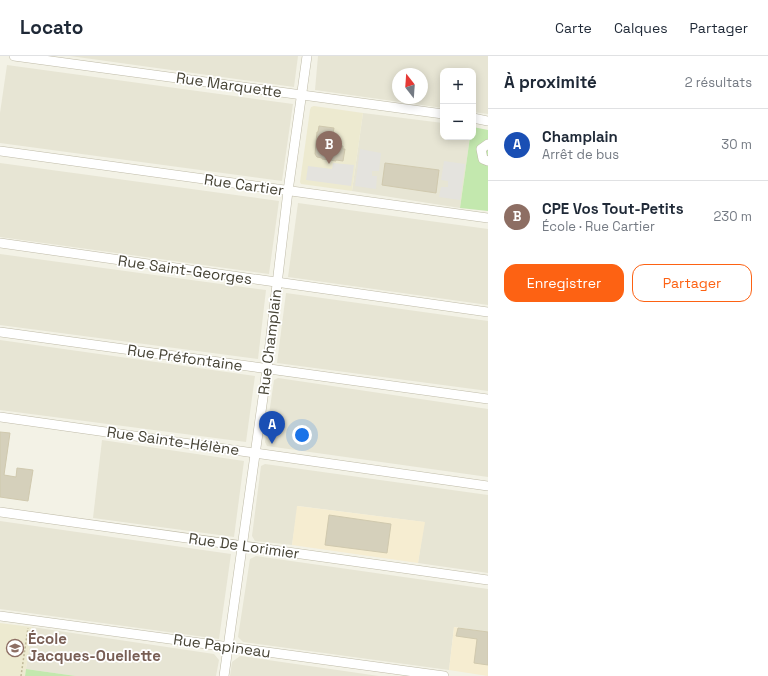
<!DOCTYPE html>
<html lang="fr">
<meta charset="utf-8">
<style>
:root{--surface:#fff;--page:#f2f2f3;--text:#1f2937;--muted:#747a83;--line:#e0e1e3;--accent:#fd6213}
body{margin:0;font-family:"Space Grotesk",sans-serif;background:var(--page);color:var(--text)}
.controls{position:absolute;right:12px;top:12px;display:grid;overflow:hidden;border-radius:8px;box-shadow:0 2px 10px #0003}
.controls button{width:36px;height:36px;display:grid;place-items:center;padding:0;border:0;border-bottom:1px solid var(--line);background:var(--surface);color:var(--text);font:20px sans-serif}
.compass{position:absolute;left:392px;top:12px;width:36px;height:36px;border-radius:50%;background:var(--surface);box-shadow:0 2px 10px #0003;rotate:343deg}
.you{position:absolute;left:302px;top:379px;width:14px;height:14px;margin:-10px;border:3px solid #fff;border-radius:50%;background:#1a73e8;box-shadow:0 0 0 6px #1a73e833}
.badge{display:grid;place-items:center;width:26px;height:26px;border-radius:50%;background:var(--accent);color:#fff;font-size:13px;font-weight:700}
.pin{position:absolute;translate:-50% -33px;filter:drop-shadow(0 1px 2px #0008)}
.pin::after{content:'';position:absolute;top:21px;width:14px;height:12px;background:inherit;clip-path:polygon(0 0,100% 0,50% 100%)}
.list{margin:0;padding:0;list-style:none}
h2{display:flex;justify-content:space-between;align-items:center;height:52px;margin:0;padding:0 16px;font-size:17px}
h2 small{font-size:13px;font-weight:400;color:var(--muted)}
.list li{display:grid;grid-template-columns:26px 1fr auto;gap:12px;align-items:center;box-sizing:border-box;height:72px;padding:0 16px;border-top:1px solid var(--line)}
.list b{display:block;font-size:15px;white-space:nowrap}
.list p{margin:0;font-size:13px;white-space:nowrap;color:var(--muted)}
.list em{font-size:13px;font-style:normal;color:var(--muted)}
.actions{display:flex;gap:8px;padding:12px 16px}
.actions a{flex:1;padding:9px 0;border:1px solid var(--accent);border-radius:12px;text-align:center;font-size:14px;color:var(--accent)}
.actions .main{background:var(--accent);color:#fff}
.map{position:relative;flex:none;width:488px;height:620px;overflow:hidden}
header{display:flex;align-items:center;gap:24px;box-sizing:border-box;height:56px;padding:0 20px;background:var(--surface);border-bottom:1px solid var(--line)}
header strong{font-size:19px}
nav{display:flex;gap:22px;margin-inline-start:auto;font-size:14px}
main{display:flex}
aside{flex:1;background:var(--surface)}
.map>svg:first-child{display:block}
.residential{fill:#e7e5d4;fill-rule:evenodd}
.commercial{fill:#f6edd1}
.education{fill:#edead0}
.green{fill:#c3e8ae}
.parking{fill:#e4e3de}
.building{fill:#d5d0bb;stroke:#d0c9ae}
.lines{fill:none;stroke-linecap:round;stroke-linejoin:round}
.minor-casing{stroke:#bfbba8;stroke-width:10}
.path{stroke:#c1ba99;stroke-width:1.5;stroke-dasharray:2 2;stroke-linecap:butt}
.minor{stroke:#fff;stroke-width:9}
.labels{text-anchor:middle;stroke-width:3.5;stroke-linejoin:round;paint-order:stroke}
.street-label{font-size:15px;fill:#464335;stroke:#fff}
.education-label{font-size:15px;font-weight:bold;fill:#785e54;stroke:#fff;text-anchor:start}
</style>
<header>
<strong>Locato</strong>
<nav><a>Carte</a><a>Calques</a><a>Partager</a></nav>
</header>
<main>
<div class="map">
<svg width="488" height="620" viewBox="0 0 488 620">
<rect width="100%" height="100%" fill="#f3f2e6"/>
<g class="residential">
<path d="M70,0H298L294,31Z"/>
<path d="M318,0H488V58L473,56V15H443V52L315,34ZM398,18H422V42H398Z"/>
<path d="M7,9L293,48L282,125L0,87V57Z"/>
<path d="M363,57L443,67V81H470L460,152L352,135Z"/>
<path d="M0,107L279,145L269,218L0,181Z"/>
<path d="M298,147L488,173V249L288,221Z"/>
<path d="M0,198L266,234L258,303L0,269Z"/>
<path d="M286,237L488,265V335L277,307Z"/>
<path d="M0,284L255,320L246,386L0,354Z"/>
<path d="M278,322L488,353V421L267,390L265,386L274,324Z"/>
<path d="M102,384L244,405L234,481L93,462Z"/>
<path d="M265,408L488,439V517L418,507L424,466L298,450L292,489L255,485L252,480L261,410Z"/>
<path d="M0,465L231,498L219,583L0,553Z"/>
<path d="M256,500L488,533V576L454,571L449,614L243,586L238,581L250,503Z"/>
<path d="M32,571L214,598L219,604L216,620H76L26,613Z"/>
<path d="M240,600L379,620H230L232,606Z"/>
</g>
<g class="commercial">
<path d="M297,450L425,466L418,507L292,489Z"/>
<path d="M454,571L488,576V620L449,614Z"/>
</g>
<g class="education">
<path d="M314,50L363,57L352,135L301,128L300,126L310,54L311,51Z"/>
<path d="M0,567L32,571L25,620H0Z"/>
</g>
<g class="green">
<path d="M473,71L488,74V155L460,152L470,81H473Z"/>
<path d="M26,613L76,620H25Z"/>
</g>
<g class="parking">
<path d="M360,93L381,97L379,115H372V120H377L376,133L355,130Z"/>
<path d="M444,105L465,108L460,144L439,141L441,131H448V125L441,124Z"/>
<path d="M333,107L354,109L351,130L306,124L308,110L332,113Z"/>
</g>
<g class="building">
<path d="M319,70L334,72L331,89L343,90V93H345L343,105L336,104V105L322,103V102L317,101L315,98L317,76H318Z"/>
<path d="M385,107L439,114L436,137L382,129Z"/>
<path d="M0,376L10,377L4,419L16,421L17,412L33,414L28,445L0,441Z"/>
<path d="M329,459L391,468L387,497L325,489Z"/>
<path d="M458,572L488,576V609L474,607L477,583L456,580Z"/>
</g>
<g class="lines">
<g class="minor-casing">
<g id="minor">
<path d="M14,0L443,58"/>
<path d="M473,62L488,65"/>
<path d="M488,88L481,93L483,103L488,105"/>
<path d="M0,95L488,162"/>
<path d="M0,187L488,256"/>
<path d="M0,276L488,343"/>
<path d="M0,361L488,430"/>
<path d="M0,456L488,524"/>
<path d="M0,560L444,620"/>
<path d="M224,620L267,313L288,135L307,0"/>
</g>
</g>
<path class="path" d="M21,620L28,572"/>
<use href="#minor" class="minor"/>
</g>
<defs>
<g id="school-ring" transform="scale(0.9)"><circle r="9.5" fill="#fff" stroke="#8d6e63" stroke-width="1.5"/><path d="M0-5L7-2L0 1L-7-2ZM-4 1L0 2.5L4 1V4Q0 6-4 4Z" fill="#8d6e63"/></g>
</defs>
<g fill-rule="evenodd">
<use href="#school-ring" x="15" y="592"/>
</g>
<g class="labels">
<g class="street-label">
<text transform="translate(229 29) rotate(8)" y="5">Rue Marquette</text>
<text transform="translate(244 129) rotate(8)" y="5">Rue Cartier</text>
<text transform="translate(185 214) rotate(8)" y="5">Rue Saint-Georges</text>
<text transform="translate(270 286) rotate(-83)" y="5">Rue Champlain</text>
<text transform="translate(185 302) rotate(8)" y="5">Rue Préfontaine</text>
<text transform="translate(173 385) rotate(8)" y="5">Rue Sainte-Hélène</text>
<text transform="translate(244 490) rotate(8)" y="5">Rue De Lorimier</text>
<text transform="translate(222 590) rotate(8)" y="5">Rue Papineau</text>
</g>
<g class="education-label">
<text x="28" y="588">École<tspan x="28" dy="17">Jacques-Ouellette</tspan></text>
</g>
</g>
</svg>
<div class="controls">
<button>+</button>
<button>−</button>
</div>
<svg class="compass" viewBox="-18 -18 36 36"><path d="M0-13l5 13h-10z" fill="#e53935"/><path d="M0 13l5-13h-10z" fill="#747a83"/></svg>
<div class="you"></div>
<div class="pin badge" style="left:272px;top:388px;background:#1a4fb4">A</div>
<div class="pin badge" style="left:329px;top:108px;background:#8d6e63">B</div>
</div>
<aside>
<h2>À proximité<small>2 résultats</small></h2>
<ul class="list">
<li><span class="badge" style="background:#1a4fb4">A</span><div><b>Champlain</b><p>Arrêt de bus</p></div><em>30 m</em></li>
<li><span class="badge" style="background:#8d6e63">B</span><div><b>CPE Vos Tout-Petits</b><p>École · Rue Cartier</p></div><em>230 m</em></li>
</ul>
<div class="actions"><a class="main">Enregistrer</a><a>Partager</a></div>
</aside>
</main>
